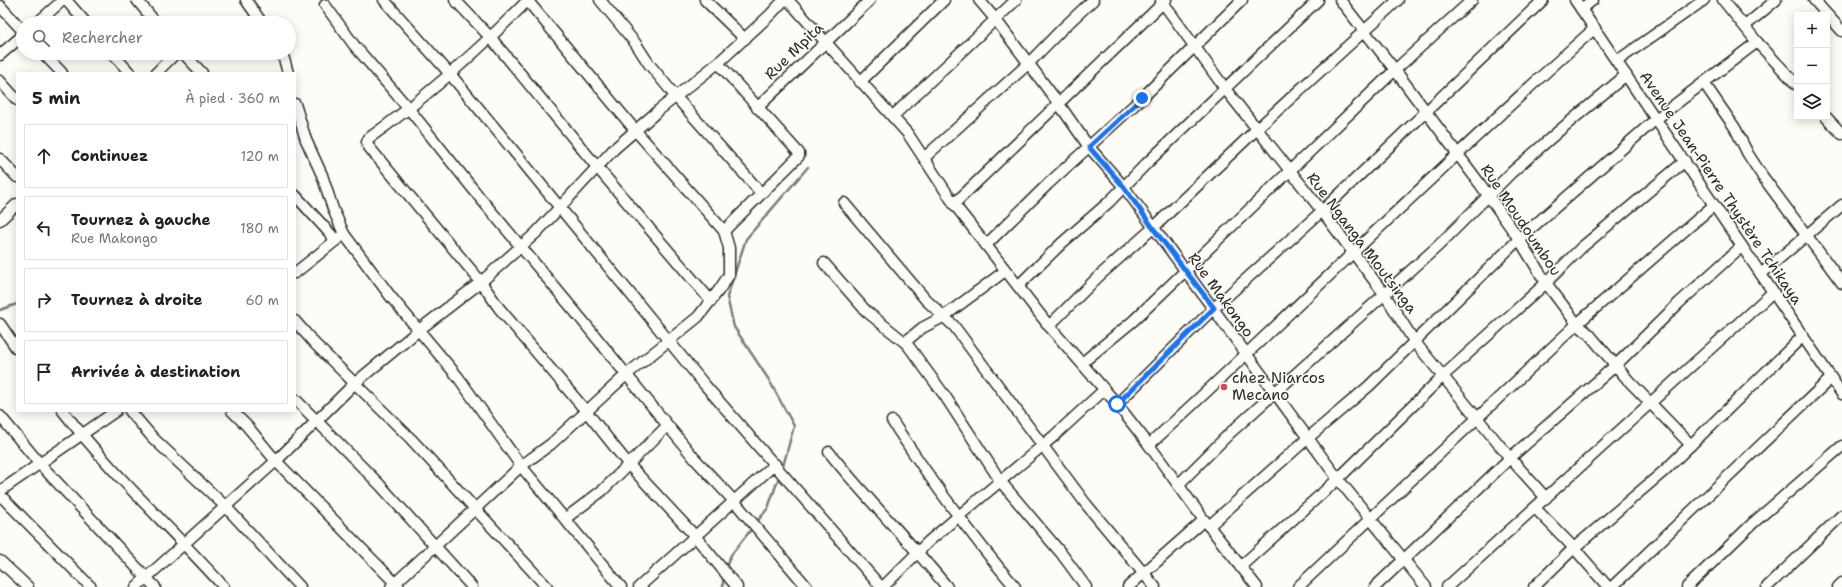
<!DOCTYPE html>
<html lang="fr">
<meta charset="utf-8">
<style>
:root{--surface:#fff;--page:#f2f2f2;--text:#202124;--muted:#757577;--line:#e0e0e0}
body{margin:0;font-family:"Shantell Sans",sans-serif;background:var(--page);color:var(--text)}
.controls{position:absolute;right:12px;top:12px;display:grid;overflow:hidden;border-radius:0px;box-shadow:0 2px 10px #0003}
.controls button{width:36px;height:36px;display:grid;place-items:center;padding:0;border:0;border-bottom:1px solid var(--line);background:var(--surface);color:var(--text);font:20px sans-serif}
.stop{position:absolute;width:12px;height:12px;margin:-9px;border:3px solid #1a73e8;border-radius:50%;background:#fff}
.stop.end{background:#1a73e8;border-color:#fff;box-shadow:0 1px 4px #0008}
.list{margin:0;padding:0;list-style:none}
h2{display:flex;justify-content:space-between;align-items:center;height:52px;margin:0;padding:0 16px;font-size:17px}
h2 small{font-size:13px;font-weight:400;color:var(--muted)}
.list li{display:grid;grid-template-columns:26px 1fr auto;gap:12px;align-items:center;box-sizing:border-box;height:64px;margin:0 8px 8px;padding:0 8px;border:1px solid var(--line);border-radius:0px}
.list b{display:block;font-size:15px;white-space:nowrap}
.list p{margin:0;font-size:13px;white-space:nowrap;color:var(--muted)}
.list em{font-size:13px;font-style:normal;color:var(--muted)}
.icon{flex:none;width:22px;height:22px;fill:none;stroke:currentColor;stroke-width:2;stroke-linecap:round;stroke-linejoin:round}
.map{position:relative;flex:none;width:1842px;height:587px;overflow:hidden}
.search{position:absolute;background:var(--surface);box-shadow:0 2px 10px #0003;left:16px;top:16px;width:280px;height:44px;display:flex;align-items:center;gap:10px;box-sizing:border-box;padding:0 14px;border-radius:22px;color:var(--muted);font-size:15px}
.panel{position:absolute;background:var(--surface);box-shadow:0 2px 10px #0003;left:16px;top:72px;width:280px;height:340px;border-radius:0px}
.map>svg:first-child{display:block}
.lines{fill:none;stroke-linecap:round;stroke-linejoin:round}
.stream{stroke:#7e7d7b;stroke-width:2.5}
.minor-casing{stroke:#2b2b2b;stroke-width:13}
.minor{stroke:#fdfcf7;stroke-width:10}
.route{stroke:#1a73e8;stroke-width:5}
.poi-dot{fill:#d1495b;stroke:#fdfcf7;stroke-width:1.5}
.labels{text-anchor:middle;stroke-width:3;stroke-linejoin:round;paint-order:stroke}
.street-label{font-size:15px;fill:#2b2b2b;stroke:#fdfcf7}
.poi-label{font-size:15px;fill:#2b2b2b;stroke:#fdfcf7;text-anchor:start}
</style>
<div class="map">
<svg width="1842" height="587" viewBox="0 0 1842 587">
<rect width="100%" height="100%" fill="#fdfcf7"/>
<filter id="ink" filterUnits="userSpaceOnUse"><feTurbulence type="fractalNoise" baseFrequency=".025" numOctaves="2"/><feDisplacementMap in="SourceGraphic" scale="8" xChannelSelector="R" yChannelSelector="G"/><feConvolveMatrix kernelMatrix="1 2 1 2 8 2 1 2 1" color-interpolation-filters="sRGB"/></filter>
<g filter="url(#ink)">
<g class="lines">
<g class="stream">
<path d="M0,310L17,304"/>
<path d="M782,470L794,426L769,380L734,327L727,297L746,239L808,167"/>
<path d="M756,523L768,508L780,474"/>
<path d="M725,569L731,555L753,527"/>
<path d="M723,587V576"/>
</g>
<g class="minor-casing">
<g id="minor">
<path d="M66,0L86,23"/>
<path d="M137,0L156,23"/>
<path d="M246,0L262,23"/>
<path d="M384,0L450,74L499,133L704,384L881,587"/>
<path d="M455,0L491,38L597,167L711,301"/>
<path d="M528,0C478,51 427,97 369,138L367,142L368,146L481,282L499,308L586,411L629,465L695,536L737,587"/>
<path d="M600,0L636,44L649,64L676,97L761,193"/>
<path d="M705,0L745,39"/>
<path d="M788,0L908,134L954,204L986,245L1049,326L1117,404L1149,445L1204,520L1257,587"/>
<path d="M979,0L996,20L1059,104L1089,147L1124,187L1338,479L1426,587"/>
<path d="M1161,0L1226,90L1322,211L1385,295L1414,341L1510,458L1546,498"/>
<path d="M1340,0L1395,70L1480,184L1519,239L1546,283L1577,324L1589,334L1628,380L1691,445"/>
<path d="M1575,0L1842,394"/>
<path d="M1723,0L1757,42L1797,85"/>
<path d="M1814,0L1842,31"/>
<path d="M325,5L354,45L409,109L481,199L582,320L695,459L734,501L807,587"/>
<path d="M0,6L23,31"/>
<path d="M1581,9L1593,0"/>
<path d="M37,23L63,0"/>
<path d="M1745,26L1776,0"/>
<path d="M43,53L62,73"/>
<path d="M112,53L130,73"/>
<path d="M183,53L202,73"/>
<path d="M281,53L284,59L288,73"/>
<path d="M0,55L23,35"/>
<path d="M1617,61L1704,0"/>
<path d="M718,63L799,153V156L724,231"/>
<path d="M156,73L176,53"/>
<path d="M0,81L17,100"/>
<path d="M860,82L944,0"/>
<path d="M1704,83L1735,128L1748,154L1763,177L1842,283"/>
<path d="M295,104L306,140L322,175L333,209L344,234L391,297L458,377L521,466L621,587"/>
<path d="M757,108L870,0"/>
<path d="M893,116L1016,0"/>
<path d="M1826,117L1842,134"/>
<path d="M925,157L1028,64L1062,29L1093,0"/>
<path d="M0,159L17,177"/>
<path d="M295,195L336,240"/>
<path d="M844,203L926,300L954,326L1086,504L1155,587"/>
<path d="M954,204L1166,0"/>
<path d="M0,220L17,204"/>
<path d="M986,245L1048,184L1142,98L1242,0"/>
<path d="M824,263L866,311L907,344L945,396L1001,482L1061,553L1086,587"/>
<path d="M295,273L344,234"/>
<path d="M1761,274L1842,205"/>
<path d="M1018,286L1062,243L1109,202L1146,164L1318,0"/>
<path d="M295,321L315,344L411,439L547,587"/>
<path d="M0,324L17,349"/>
<path d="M1049,326L1099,276L1153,228L1257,129L1398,0"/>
<path d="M905,342L922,328L943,317L1005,271"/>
<path d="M1082,363L1133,321L1395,70L1472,0"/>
<path d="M295,399L380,485L472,587"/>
<path d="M1117,404L1214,308L1322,211L1543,0"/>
<path d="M63,411C112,474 171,528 224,587"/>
<path d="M130,411L153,438L225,506L300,587"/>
<path d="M232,411L247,426L276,461L399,587"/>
<path d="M0,416L40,464L155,587"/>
<path d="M892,421C930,479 970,534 1015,587"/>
<path d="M1149,445C1299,307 1443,163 1595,28"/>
<path d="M829,452C866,499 909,540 947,587"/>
<path d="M1178,485L1230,433L1438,246L1512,172L1560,130L1626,75"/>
<path d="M0,491L116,411"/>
<path d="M0,495L91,587"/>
<path d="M1535,508L1574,548L1608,587"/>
<path d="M566,518L603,490L667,426"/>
<path d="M1209,526L1308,438L1369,386L1519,239L1656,119L1757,42"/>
<path d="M0,561L28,587"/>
<path d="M1240,567L1338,479L1443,376L1546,283L1581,248L1685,161"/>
<path d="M136,587L276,461L355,383L419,330L481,282L536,233L614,149L659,110L718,63L770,15L784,0"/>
<path d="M391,587L521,466L551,444L626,375L698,317L719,290L729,275V248L724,231L635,130L527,0"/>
<path d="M639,587L775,464"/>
<path d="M883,587L929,541L1054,436L1104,390"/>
<path d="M1128,587L1204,520"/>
<path d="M1298,587L1577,324L1714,205"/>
<path d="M1375,587L1510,458L1616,365L1679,303L1742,246"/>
<path d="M1447,587L1773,292"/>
<path d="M1534,587L1574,548L1664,471L1803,336"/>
<path d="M1612,587L1831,378"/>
<path d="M1687,587L1753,523L1842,446"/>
<path d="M1767,587L1842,515"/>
<path d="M1838,587L1842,583"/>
</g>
</g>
<use href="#minor" class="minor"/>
</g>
</g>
<g class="lines" filter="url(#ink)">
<path class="route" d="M1117,404L1214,308L1153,228L1124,187L1089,147L1142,98"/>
</g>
<circle class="poi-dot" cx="1224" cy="387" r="4"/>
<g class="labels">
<g class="street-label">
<text transform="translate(794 51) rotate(-44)" y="5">Rue Mpita</text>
<text transform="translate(1721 188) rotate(56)" y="5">Avenue Jean-Pierre Thystère Tchikaya</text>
<text transform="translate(1521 220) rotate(56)" y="5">Rue Moudoumbou</text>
<text transform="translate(1362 243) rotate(53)" y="5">Rue Nganga Moutsinga</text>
<text transform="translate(1221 295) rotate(54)" y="5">Rue Makongo</text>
</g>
<g class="poi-label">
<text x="1232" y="383">chez Niarcos<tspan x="1232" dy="17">Mecano</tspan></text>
</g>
</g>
</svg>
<div class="controls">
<button>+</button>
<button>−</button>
<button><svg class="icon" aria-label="layers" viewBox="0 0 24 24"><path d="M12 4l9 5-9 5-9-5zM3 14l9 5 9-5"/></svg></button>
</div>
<div class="stop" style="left:1117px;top:404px"></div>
<div class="stop end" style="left:1142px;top:98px"></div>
<div class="search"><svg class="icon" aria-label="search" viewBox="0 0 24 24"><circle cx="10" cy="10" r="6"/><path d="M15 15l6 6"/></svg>Rechercher</div>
<section class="panel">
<h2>5 min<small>À pied · 360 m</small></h2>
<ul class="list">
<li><svg class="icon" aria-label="ahead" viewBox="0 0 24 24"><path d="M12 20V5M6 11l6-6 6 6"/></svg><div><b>Continuez</b></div><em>120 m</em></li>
<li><svg class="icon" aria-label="left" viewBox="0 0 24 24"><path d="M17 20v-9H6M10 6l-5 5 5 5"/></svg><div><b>Tournez à gauche</b><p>Rue Makongo</p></div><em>180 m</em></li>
<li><svg class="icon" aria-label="right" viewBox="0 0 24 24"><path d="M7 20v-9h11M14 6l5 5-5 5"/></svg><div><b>Tournez à droite</b></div><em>60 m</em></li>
<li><svg class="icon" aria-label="arrive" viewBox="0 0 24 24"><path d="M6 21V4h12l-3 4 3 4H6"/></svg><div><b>Arrivée à destination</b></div></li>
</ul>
</section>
</div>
